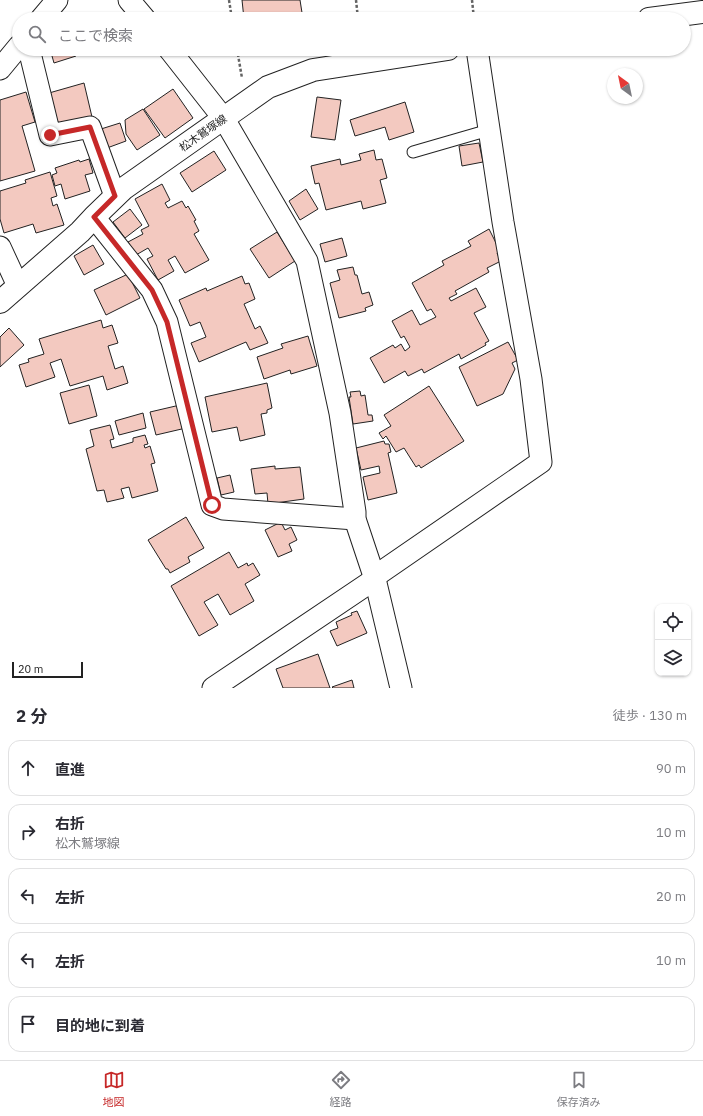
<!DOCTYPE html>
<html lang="ja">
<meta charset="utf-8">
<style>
:root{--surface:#fff;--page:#f7f7f7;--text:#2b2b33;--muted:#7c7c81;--line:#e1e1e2;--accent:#c62828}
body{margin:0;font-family:"IBM Plex Sans","Noto Sans JP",sans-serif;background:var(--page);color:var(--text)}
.controls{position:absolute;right:12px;bottom:12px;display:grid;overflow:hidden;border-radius:8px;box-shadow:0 1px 3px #0004}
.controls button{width:36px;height:36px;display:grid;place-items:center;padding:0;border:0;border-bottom:1px solid var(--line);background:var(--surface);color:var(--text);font:20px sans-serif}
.compass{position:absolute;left:607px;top:68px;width:36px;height:36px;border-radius:50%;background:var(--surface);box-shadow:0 1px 3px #0004;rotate:327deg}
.scale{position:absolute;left:12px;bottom:10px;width:71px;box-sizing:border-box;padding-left:4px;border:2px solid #222;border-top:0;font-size:11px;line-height:14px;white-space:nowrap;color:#222;-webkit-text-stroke:3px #fff;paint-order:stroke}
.stop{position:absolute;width:12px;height:12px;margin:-9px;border:3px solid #c62828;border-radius:50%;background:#fff}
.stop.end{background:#c62828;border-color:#fff;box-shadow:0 1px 4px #0008}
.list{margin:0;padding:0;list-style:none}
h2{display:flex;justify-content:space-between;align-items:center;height:52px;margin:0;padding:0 16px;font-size:17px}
h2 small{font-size:13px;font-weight:400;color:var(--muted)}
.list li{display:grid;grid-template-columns:26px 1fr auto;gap:12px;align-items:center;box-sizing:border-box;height:56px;margin:0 8px 8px;padding:0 8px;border:1px solid var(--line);border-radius:12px}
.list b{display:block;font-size:15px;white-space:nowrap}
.list p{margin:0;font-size:13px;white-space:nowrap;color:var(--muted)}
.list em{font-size:13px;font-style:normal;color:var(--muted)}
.icon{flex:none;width:22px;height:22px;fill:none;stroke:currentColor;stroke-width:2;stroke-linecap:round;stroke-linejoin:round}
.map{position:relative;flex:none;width:703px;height:688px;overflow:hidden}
.search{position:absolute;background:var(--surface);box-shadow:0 1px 3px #0004;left:12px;right:12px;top:12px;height:44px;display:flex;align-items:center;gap:10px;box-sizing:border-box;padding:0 14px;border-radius:22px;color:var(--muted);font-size:15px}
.sheet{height:372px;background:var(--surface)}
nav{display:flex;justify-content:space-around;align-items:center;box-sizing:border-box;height:56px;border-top:1px solid var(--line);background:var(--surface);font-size:11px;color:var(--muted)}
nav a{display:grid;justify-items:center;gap:2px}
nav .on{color:var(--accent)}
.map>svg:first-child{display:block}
.building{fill:#f3c9c0;stroke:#222}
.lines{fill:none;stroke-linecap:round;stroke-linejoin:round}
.lane-casing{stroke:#222;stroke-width:13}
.street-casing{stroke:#222;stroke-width:23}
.secondary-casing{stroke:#222;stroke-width:24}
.path{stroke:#646464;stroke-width:2.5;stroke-dasharray:3 2;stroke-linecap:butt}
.lane{stroke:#fff;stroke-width:11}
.street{stroke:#fff;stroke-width:21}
.secondary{stroke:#fff;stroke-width:22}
.route{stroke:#c62828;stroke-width:5}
.labels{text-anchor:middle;stroke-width:3;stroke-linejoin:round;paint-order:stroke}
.street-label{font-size:11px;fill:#222;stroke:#fff}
</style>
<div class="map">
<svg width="703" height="688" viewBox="0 0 703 688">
<rect width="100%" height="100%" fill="#fff"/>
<g class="building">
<path d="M242,0H300L303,19H244Z"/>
<path d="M50,49H74L76,56L54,63Z"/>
<path d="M84,83L92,117L58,126L49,93Z"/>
<path d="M173,89L193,118L165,138L144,109Z"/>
<path d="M26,92L35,122L22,126L35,171L0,181V100Z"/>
<path d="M317,97L341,100L335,140L311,137Z"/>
<path d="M405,102L414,132L389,140L385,127L355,136L350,120Z"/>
<path d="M143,109L160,135L137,150L126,134L125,120Z"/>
<path d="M120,123L126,141L107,148L101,129Z"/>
<path d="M479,143L483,162L462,166L459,146Z"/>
<path d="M374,150L376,160L382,159L387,178L380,180L386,203L363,209L361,201L326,210L319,183L315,184L311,166L340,159L341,165L361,160L359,154Z"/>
<path d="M214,151L226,170L192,192L180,173Z"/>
<path d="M89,159L93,173L85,175L90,191L65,199L61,184L55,186L52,175L57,173L55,168L79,160L80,162Z"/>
<path d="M50,172L57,196L51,198L53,206L57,204L64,225L36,233L33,224L4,233L0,219V191L26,183L25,180Z"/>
<path d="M162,184L170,200L165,203L168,208L182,201L186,208L188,206L196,220L194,221L199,231L194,234L209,260L185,273L175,256L168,260L174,271L158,280L147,259L153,256L148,248L136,255L128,242L143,234L141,230L149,226L135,199Z"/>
<path d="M306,189L318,209L300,220L289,201Z"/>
<path d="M130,209L142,225L125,238L113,222Z"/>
<path d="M489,229L500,251L497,253L501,261L487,268L489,272L455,291L457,294L449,298L451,301L476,288L486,307L474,313L489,341L485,343L486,345L461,359L459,354L424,373L422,369L408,376L405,371L384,383L370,358L393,345L395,348L401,344L405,351L410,347L404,336L401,338L392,321L412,310L420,325L436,317L431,309L427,311L412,283L444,265L442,261L471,246L468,241Z"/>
<path d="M277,232L295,261L269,278L250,249Z"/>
<path d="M342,238L347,256L325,262L320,244Z"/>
<path d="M93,245L104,264L84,275L74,256Z"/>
<path d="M353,267L355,275H357L362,294L369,292L373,305L365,308L366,311L339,318L330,283L340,280L337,270Z"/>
<path d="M128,274L140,298L106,315L94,290Z"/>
<path d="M242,276L245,284L249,283L255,299L244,304L255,329L260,326L268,343L250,350L246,342L199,362L191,343L206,337L200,322L190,326L179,300L206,288L207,291Z"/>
<path d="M101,320L103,328L112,325L118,343L108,346L115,369L123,366L128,383L107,390L103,376L70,386L61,359L50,363L55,377L26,387L19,365L29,362L28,359L44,354L39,339Z"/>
<path d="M9,328L24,345L0,367V337Z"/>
<path d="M308,336L317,366L291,374L290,370L264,379L257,357L283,348L281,344Z"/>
<path d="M508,342L518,360L512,363L515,369L503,394L477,406L459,367Z"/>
<path d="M267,383L272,408L267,410V413L261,414L265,435L240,441L237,427L212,432L205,397Z"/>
<path d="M89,385L97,416L69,424L60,393Z"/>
<path d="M429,386L464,441L421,468L419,465L416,467L404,448L396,452L386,436L383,439L379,433L391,426L384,415Z"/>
<path d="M360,391L361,396L365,395L368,415H372L373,421L353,424L349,397H351L350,392Z"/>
<path d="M180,405L186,428L156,435L150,412Z"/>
<path d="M143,413L146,428L119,435L115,421Z"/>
<path d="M110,425L114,439L110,440L112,448L133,442V438L145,435L148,444L144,445L145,448L150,446L155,463L151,464L158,491L132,498L129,487L121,489L124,498L107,502L104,490L97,491L86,449L94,446L90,430Z"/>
<path d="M384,441L385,444H389L391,452L388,453L397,493L368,500L363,477L380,473L379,466L361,470L356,448Z"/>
<path d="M275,466V469L300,467L304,499L268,504L267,493L255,494L251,469Z"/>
<path d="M230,475L234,492L221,495L217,478Z"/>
<path d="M186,517L204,548L188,557L190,562L170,573L168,569H166L148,540Z"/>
<path d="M281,522L285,530L291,527L297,540L289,544L292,551L278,557L265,530Z"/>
<path d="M229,552L238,568L247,563L248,566L253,563L260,575L245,584L254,601L230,615L218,594L204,602L218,625L199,636L171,586Z"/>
<path d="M357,611L367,633L337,646L330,631L338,628L336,622L352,615L351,613Z"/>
<path d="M318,654L330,688H283L276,669Z"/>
<path d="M352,680L354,688H333L332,687Z"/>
</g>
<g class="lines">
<g class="lane-casing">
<path id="lane" d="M413,152L489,130"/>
</g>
<g class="street-casing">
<g id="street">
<path d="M129,0L145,19"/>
<path d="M41,19L57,0"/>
<path d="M29,49L50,135L90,127L115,196"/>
<path d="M169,49L224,119L307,261L340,413L355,512V519L375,579L401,688"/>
<path d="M0,69L19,46"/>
<path d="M94,217L152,290L167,322L212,505L223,509L355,519"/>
<path d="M0,247L18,286"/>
<path d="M374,577L541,462L531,379L503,222L477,49"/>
<path d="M213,688L375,579"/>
</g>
</g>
<g class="secondary-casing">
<g id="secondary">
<path d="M649,19L703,12"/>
<path d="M0,302L80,232L94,217L123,189L268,87L313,70L448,49"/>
</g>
</g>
<g class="path">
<path d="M229,0L232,19"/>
<path d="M356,0L358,19"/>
<path d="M472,0L474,19"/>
<path d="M237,49L242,78"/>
</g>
<use href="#lane" class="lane"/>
<use href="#street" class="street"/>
<use href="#secondary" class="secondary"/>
</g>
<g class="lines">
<path class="route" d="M50,135L90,127L115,196L94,217L152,290L167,322L212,505"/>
</g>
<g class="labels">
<g class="street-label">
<text transform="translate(203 133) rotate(-35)" y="4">松木鷲塚線</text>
</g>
</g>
</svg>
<div class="controls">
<button><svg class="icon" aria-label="locate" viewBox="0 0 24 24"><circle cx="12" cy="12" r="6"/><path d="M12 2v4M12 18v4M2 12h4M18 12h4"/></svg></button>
<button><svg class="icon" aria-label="layers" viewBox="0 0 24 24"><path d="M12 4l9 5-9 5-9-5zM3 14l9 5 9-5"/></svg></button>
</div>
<svg class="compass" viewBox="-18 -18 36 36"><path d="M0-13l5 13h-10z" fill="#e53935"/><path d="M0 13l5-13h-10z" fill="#7c7c81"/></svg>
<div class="scale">20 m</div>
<div class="stop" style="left:212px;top:505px"></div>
<div class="stop end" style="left:50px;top:135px"></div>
<div class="search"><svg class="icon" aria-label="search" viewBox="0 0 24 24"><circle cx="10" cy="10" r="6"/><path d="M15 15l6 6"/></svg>ここで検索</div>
</div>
<section class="sheet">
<h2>2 分<small>徒歩 · 130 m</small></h2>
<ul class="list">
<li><svg class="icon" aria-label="ahead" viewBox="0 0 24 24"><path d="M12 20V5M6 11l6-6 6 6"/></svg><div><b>直進</b></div><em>90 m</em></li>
<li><svg class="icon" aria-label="right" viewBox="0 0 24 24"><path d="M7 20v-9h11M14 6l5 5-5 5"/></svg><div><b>右折</b><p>松木鷲塚線</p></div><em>10 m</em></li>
<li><svg class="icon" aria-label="left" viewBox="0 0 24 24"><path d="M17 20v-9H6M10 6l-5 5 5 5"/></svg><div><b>左折</b></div><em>20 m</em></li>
<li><svg class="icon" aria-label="left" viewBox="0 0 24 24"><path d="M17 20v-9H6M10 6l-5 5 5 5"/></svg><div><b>左折</b></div><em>10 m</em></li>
<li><svg class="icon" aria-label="arrive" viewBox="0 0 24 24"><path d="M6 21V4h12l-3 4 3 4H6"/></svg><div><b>目的地に到着</b></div></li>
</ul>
</section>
<nav>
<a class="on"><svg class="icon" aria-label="map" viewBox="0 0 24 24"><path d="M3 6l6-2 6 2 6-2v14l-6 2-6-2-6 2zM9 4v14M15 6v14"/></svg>地図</a>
<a><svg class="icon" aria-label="directions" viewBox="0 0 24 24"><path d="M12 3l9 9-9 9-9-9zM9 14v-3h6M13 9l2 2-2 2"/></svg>経路</a>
<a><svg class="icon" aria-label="saved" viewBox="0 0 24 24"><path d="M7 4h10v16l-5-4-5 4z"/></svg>保存済み</a>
</nav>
